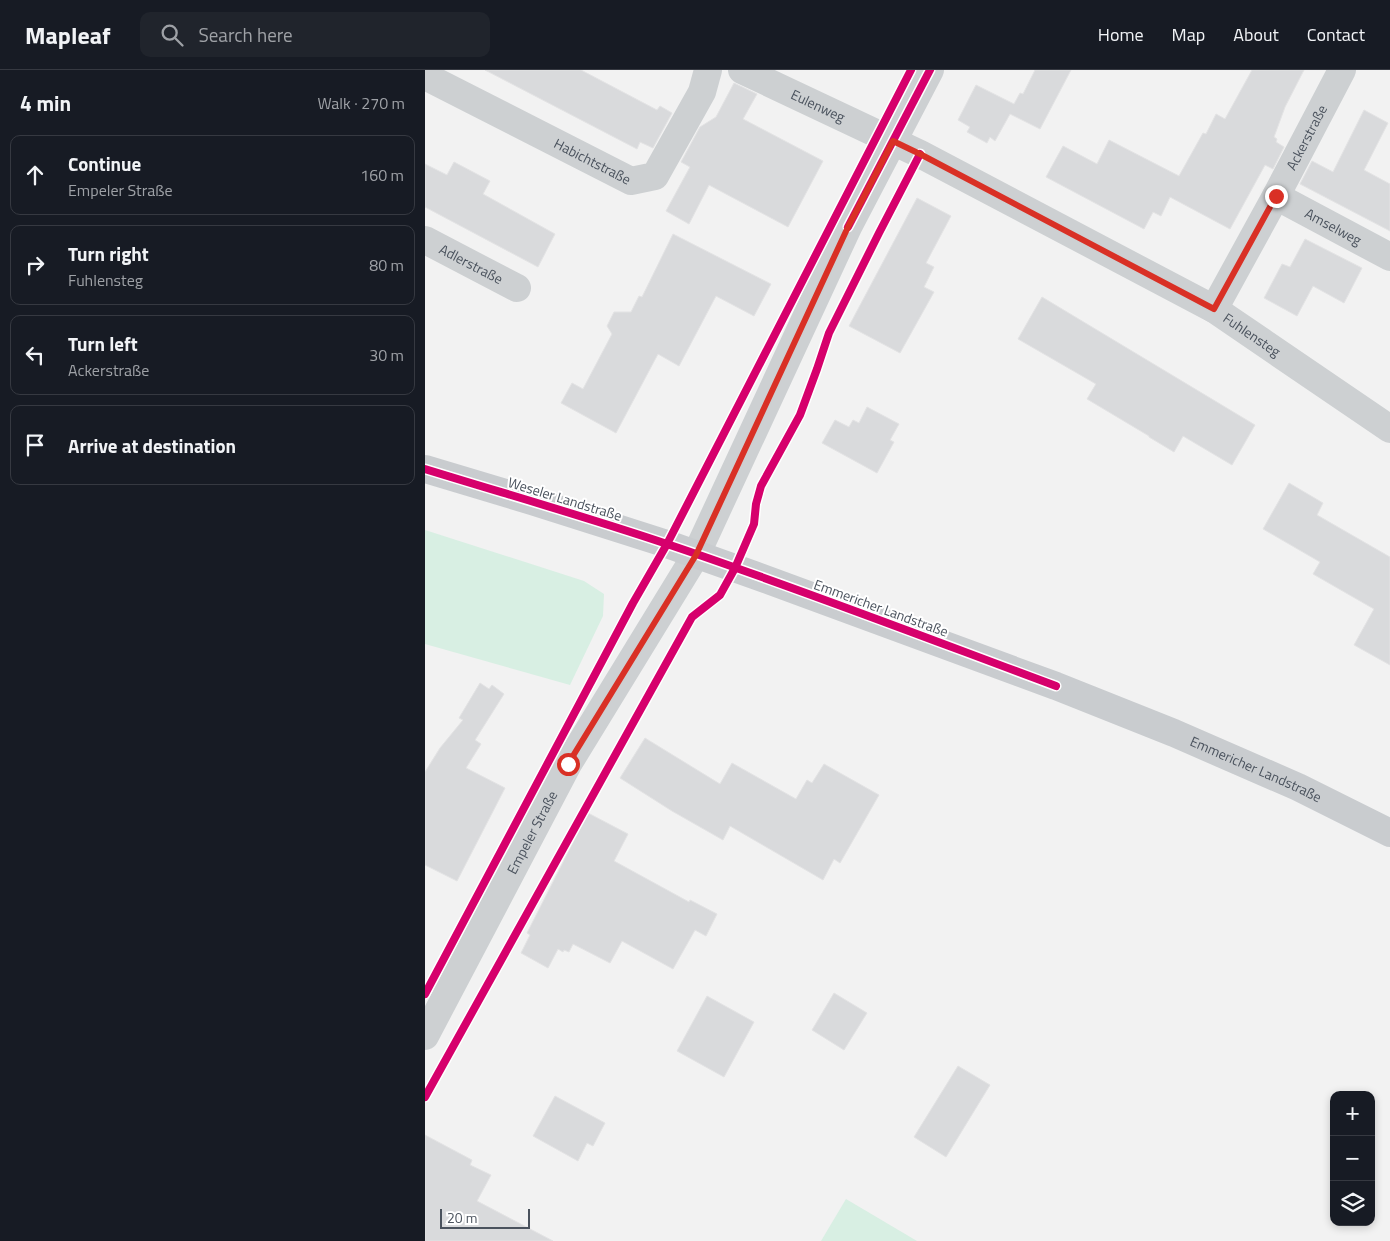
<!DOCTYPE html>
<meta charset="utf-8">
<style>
:root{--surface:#171b24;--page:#20242c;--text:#f1f3f6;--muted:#9ea1a6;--line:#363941}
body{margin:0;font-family:"Titillium Web",sans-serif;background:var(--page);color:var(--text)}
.controls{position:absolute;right:15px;bottom:15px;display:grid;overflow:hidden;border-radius:10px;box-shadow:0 2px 8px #0003}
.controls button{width:45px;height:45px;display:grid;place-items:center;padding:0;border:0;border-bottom:1px solid var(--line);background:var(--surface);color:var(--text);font:25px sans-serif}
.scale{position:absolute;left:15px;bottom:12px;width:90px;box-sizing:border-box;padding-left:5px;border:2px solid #4a525d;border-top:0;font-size:14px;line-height:18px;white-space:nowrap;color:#4a525d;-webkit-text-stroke:4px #fff;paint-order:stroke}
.stop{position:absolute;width:15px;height:15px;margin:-11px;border:4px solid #d93025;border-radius:50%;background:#fff}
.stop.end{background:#d93025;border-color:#fff;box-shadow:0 1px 5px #0008}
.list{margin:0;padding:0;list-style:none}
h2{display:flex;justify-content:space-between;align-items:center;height:65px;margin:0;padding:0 20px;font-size:21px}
h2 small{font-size:16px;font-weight:400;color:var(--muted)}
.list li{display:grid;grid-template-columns:32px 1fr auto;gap:15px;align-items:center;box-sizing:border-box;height:80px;margin:0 10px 10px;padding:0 10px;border:1px solid var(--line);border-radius:10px}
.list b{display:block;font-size:19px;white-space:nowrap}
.list p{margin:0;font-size:16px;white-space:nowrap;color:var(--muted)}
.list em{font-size:16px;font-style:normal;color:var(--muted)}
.icon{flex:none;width:28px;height:28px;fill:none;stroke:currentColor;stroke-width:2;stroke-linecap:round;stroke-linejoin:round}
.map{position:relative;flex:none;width:965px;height:1171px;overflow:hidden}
header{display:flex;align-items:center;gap:30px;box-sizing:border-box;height:70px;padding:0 25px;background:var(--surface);border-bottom:1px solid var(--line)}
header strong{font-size:24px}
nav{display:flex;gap:28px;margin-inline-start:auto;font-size:18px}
.search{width:350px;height:45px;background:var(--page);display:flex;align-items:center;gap:12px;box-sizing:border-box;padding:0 18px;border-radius:10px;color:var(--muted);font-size:19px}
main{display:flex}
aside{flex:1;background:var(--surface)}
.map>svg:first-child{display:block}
.green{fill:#d8efe3}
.building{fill:#d9dadc;stroke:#e3e3e4}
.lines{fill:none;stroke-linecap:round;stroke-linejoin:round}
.minor{stroke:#cdd0d2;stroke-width:28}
.major{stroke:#c9cccf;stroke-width:28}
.cycleway-casing{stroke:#fff;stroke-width:11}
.cycleway{stroke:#d6006c;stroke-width:8}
.route{stroke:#d93025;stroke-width:6}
.labels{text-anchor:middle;stroke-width:4;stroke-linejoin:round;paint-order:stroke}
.street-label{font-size:14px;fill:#4a525d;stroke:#fff}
</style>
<header>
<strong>Mapleaf</strong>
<div class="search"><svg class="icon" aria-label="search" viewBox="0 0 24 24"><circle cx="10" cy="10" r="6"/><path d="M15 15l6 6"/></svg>Search here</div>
<nav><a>Home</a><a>Map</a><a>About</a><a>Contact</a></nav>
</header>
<main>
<aside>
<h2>4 min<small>Walk · 270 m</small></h2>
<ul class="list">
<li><svg class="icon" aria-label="ahead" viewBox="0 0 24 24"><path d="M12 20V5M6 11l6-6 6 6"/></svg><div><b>Continue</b><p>Empeler Straße</p></div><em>160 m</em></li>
<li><svg class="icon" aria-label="right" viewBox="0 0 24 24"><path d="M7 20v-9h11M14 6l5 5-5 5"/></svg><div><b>Turn right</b><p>Fuhlensteg</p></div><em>80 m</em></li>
<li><svg class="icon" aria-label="left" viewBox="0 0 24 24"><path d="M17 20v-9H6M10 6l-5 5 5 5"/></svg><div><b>Turn left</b><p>Ackerstraße</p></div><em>30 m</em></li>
<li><svg class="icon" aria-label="arrive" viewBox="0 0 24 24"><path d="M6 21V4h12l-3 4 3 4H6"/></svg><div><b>Arrive at destination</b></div></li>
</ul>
</aside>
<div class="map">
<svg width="965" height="1171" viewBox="0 0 965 1171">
<rect width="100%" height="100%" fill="#f2f2f2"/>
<g class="green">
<path d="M0,460L159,511L179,524L178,546L145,615L0,574Z"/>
<path d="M421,1129L492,1171H396Z"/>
</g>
<g class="building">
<path d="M60,0H156L232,40L235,36L247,43L228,78L215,72L212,79Z"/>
<path d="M610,0H646L615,59L585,44L570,71L565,67L562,73L542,62L545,57L533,50L551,15L589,34L595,23L598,24Z"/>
<path d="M827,0H879L860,37L849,67L852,69L851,72L859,77L848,99L840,95L805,159L745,127L736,146L728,142L719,159L621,107L638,76L672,94L684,70L754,106L778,63L781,64L791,44L800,49Z"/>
<path d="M309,13L332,24L318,49L398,91L363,157L284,115L264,154L241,141L265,97L256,92L275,57L291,47Z"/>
<path d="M939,40L963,53L939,100L965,114V161L875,114L887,91L908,102Z"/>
<path d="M29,92L65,111L58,124L130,164L113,197L0,137V94L22,105Z"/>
<path d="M492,128L526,146L501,193L509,197L499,217L509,222L475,283L424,256Z"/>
<path d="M248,164L346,214L329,246L291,226L254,296L233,284L191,363L136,333L147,313L158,319L187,264L182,256L189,242H206L214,226L217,227Z"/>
<path d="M880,169L937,198L919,233L888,216L872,246L839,228L857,194L865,197Z"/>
<path d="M617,227L830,355L807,395L758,366L749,382L724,367V366L662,329L671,314L593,269Z"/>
<path d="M442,337L474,354L465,370L469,372L452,403L397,373L410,350L424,357L428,350L434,353Z"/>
<path d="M864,413L898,433L892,445L965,487V595L929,575L949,539L888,504L895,492L838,459Z"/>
<path d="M55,613L64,619L67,615L79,624L50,670L56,674L41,698L80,718L32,811L0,795V702L15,678L38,650L34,648Z"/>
<path d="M220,668L295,714L307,693L371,729L382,710L387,713L399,694L454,725L415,793L409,789L398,810L305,756L298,770L247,741L195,708Z"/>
<path d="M163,743L203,764L189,791L264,832L265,830L292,844L281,866L270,860L248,899L197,871L185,893L148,874L144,882L139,880L138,882L133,879L123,898L96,883L105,865L102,863Z"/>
<path d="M409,923L442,943L419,980L387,960Z"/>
<path d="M282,926L329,952L299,1007L252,981Z"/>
<path d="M533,996L565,1015L521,1087L489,1067Z"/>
<path d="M130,1026L180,1053L168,1076L162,1073L153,1091L108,1066Z"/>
<path d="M0,1065L47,1090L45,1095L66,1105L52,1131L128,1171H0Z"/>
</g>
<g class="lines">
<g class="minor">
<path id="s1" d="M317,0L495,84L789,239L965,359"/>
<path id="s2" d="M0,6L206,111L230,106L277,22L283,0"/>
<path id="s3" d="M851,126L965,187"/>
<path id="s4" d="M0,170L92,218"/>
<path id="s5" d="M789,239L851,126L917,0"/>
<path id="s6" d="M0,966L143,694L271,485L423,157L505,0"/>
</g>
<path class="major" id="s7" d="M0,399L107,431L242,474L329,505L631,616L749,663L873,717L965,763"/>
<g class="cycleway-casing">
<g id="cycleway">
<path d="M423,157L505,0"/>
<path d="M0,399C81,424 162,447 242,474C373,518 502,568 631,616"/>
<path d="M0,924L208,533L242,474L486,0"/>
<path d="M0,1027L267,547L295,525L310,498L329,454L331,434L336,416L375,345L392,299L404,263L454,163L495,84"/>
</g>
</g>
<use href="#cycleway" class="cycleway"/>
</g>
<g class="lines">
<path class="route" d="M143,694L271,485L423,157L468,71L495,84L789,239L851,126"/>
</g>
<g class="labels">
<g class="street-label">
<text dy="5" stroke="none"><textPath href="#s1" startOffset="84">Eulenweg</textPath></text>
<text dy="5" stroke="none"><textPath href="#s5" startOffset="195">Ackerstraße</textPath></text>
<text dy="5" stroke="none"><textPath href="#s2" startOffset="188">Habichtstraße</textPath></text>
<text dy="5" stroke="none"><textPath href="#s3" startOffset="65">Amselweg</textPath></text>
<text dy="5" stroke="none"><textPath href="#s4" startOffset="52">Adlerstraße</textPath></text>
<text dy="5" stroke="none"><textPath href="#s1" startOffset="575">Fuhlensteg</textPath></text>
<text transform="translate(140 429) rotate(17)" y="5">Weseler Landstraße</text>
<text transform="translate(456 538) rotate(20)" y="5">Emmericher Landstraße</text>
<text dy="5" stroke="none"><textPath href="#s7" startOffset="884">Emmericher Landstraße</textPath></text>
<text dy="5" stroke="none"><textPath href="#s6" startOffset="230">Empeler Straße</textPath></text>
</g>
</g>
</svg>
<div class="controls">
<button>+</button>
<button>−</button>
<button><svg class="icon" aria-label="layers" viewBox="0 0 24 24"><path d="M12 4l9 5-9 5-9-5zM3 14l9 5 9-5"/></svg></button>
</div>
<div class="scale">20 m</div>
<div class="stop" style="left:143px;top:694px"></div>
<div class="stop end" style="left:851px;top:126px"></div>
</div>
</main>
